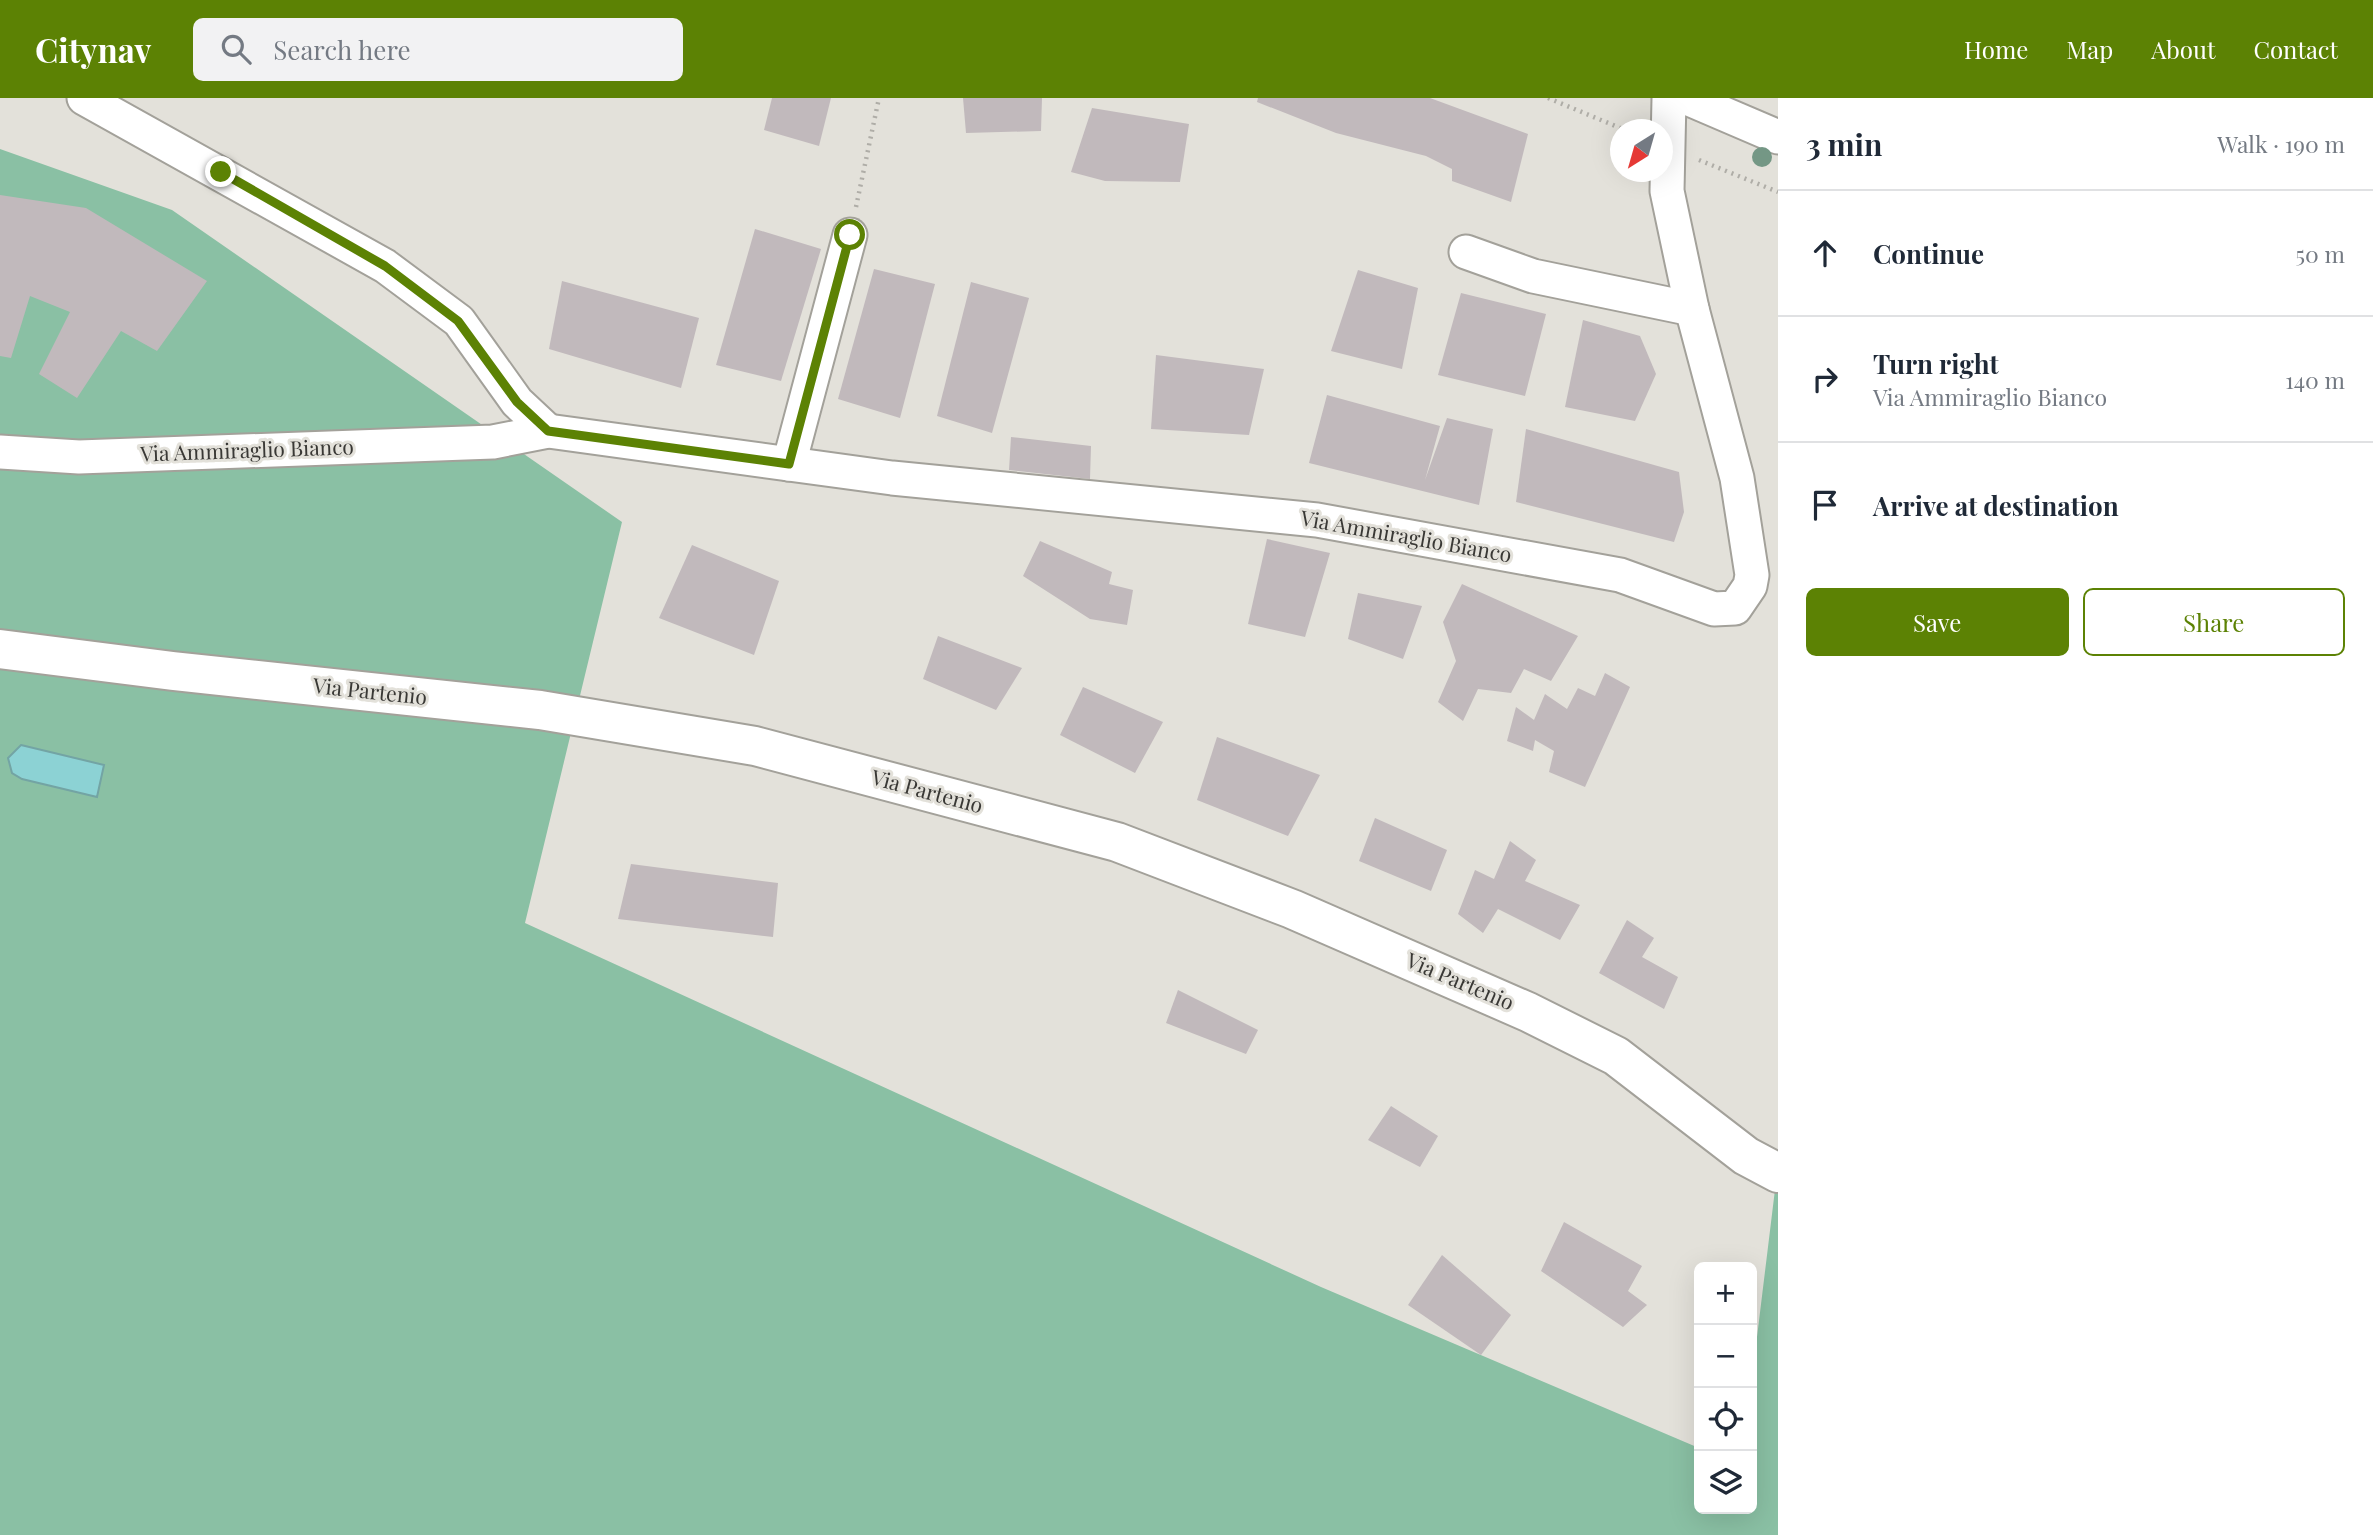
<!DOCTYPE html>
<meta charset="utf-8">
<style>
:root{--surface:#fff;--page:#f2f2f3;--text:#1f2937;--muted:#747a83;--line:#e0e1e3;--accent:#5c8204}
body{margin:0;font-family:"Playfair Display",serif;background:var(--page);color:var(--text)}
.controls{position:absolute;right:21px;bottom:21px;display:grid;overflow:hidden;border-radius:10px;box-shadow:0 7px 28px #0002}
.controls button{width:63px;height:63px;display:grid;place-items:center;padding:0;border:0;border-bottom:2px solid var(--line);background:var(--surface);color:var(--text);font:35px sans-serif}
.compass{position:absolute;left:1610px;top:21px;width:63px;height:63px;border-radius:50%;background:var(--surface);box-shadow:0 7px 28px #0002;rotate:217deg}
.stop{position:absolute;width:21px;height:21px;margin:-16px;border:5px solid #5c8204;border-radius:50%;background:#fff}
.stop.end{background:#5c8204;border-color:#fff;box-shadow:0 2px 7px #0008}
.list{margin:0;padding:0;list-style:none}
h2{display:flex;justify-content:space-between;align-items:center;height:91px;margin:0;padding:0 28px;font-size:30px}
h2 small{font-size:23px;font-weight:400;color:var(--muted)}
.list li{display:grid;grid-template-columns:46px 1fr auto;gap:21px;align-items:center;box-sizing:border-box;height:126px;padding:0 28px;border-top:2px solid var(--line)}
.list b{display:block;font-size:26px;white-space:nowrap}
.list p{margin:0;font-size:23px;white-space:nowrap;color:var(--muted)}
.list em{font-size:23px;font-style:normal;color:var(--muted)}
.actions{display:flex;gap:14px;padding:21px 28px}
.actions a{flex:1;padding:16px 0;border:2px solid var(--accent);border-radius:10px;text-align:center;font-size:24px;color:var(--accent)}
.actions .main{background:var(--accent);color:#fff}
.icon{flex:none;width:38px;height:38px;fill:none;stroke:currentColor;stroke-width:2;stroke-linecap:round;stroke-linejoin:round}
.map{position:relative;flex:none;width:1778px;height:1437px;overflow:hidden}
header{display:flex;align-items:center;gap:42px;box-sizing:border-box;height:98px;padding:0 35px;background:var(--accent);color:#fff}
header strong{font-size:33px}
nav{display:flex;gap:38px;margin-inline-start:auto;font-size:24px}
.search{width:490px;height:63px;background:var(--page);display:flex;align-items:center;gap:18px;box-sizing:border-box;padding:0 24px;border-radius:10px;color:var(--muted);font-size:26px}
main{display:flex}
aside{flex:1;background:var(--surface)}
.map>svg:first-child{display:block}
.forest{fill:#8ac0a4}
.water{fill:#8cd2d4;stroke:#73a4a4;stroke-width:2}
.building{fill:#c1b9bc}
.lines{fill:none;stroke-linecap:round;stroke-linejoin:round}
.street-casing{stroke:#a3a19a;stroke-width:37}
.secondary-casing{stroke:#a3a19a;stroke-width:42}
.path{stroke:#afada7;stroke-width:4.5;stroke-dasharray:2 5;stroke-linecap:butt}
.street{stroke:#fff;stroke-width:33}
.secondary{stroke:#fff;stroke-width:38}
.tree{fill:#749785}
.route{stroke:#5c8204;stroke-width:9}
.labels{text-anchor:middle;stroke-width:6;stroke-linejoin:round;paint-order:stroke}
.street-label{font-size:21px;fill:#393835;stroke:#e3e1da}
</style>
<header>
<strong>Citynav</strong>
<div class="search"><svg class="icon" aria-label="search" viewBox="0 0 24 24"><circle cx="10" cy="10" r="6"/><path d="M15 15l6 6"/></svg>Search here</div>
<nav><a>Home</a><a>Map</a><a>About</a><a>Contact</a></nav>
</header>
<main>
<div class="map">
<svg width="1778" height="1437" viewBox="0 0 1778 1437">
<rect width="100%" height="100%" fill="#e3e1da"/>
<path class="forest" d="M0,51L172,112L622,424L525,825L1321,1189L1699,1350V1411H1752V1280L1778,1067V1437H0Z"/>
<path class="water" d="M21,647L104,667L97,699L22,681L12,675L8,660Z"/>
<g class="building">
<path d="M772,0H831L819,48L764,32Z"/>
<path d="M963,0H1042L1041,33L966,35Z"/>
<path d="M1258,0H1430L1528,36L1511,104L1452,83V71L1426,58L1336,35L1257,4Z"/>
<path d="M1092,10L1189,26L1180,84L1105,83L1071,74Z"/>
<path d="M0,97L86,110L207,183L157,253L121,233L77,300L39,276L70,214L30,198L11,260L0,258Z"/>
<path d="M755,131L821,151L781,283L716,267Z"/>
<path d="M874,171L935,186L900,320L838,301Z"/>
<path d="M1358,172L1418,190L1402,271L1331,253Z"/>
<path d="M562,183L699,220L681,290L549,251Z"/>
<path d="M971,184L1029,200L992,335L937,318Z"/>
<path d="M1461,195L1546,216L1525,298L1438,277Z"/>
<path d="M1583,222L1640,238L1656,276L1635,323L1565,309Z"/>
<path d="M1156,257L1264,271L1249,337L1151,331Z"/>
<path d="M1327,297L1440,328L1425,382L1447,320L1493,331L1479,407L1309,365Z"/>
<path d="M1526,331L1679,374L1684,414L1674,444L1516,404Z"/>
<path d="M1011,339L1091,348L1090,381L1009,372Z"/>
<path d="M1267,441L1330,455L1305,539L1248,526Z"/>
<path d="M1040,443L1112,474L1109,486L1133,492L1127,527L1090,521L1023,478Z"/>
<path d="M692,447L779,483L754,557L659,520Z"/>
<path d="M1462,486L1578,538L1551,583L1524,571L1511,595L1478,591L1463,623L1438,604L1456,563L1443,524Z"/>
<path d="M1358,495L1422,508L1403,561L1348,541Z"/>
<path d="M938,538L1022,570L996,612L923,581Z"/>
<path d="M1605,575L1630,589L1585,689L1549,674L1554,653L1535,642L1533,653L1507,643L1516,609L1534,622L1545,596L1567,611L1578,590L1595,598Z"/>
<path d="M1083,589L1163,624L1135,675L1060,637Z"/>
<path d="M1217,639L1320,677L1288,738L1197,702Z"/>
<path d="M1375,720L1447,752L1431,793L1359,763Z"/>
<path d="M1510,743L1536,762L1525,783L1580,807L1560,842L1498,811L1483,835L1458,816L1475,772L1494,781Z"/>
<path d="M631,766L778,785L773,839L618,821Z"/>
<path d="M1627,822L1654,840L1642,859L1678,879L1664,911L1599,875Z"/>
<path d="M1178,892L1258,932L1246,956L1166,925Z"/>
<path d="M1391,1008L1438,1038L1420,1069L1368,1042Z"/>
<path d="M1564,1124L1642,1168L1628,1193L1647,1207L1623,1229L1541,1173Z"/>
<path d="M1442,1157L1511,1217L1481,1257L1408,1207Z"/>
</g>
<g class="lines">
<g class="street-casing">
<g id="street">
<path d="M84,0L385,168L459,223L517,304L548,333"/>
<path d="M1687,0L1778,39"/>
<path d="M1466,154L1533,178L1692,211"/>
<path d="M0,354L79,359L493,344L548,333L892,380L1317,422L1620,477L1714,511L1735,510L1750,488L1752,477L1737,380L1692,211L1667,93L1669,0"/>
<path d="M789,366L850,137"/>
</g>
</g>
<g class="secondary-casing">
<path id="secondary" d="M0,551L173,573L540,612L755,648L1117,744L1292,811L1528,914L1616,958L1746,1058L1778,1075"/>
</g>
<g class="path">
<path d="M1548,0L1625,32"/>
<path d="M1699,62L1778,94"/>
<path d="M856,109L879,0"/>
</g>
<use href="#street" class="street"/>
<use href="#secondary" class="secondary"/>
</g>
<circle class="tree" cx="1762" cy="59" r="10"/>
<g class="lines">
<path class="route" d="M221,74L385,168L458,223L517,304L548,333L789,366L850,137"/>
</g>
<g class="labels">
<g class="street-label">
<text transform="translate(247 353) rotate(-2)" y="7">Via Ammiraglio Bianco</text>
<text transform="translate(1406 439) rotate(10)" y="7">Via Ammiraglio Bianco</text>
<text transform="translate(370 594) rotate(6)" y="7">Via Partenio</text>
<text transform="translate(927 694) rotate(15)" y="7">Via Partenio</text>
<text transform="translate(1460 884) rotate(23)" y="7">Via Partenio</text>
</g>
</g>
</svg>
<div class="controls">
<button>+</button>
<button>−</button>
<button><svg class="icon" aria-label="locate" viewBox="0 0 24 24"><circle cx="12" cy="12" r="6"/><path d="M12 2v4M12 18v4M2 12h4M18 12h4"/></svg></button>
<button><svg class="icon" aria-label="layers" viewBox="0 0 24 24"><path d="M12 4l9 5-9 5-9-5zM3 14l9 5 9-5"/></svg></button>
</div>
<svg class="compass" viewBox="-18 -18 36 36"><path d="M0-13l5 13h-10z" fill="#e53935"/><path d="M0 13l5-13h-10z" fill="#747a83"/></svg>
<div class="stop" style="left:850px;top:137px"></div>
<div class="stop end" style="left:221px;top:74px"></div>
</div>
<aside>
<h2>3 min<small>Walk · 190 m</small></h2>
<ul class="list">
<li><svg class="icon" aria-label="ahead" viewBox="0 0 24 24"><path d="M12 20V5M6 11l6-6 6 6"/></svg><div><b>Continue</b></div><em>50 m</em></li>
<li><svg class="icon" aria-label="right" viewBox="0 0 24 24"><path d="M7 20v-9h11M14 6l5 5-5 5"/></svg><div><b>Turn right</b><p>Via Ammiraglio Bianco</p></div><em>140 m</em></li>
<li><svg class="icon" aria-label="arrive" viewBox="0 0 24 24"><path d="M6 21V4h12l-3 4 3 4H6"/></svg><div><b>Arrive at destination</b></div></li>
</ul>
<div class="actions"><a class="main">Save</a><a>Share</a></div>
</aside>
</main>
